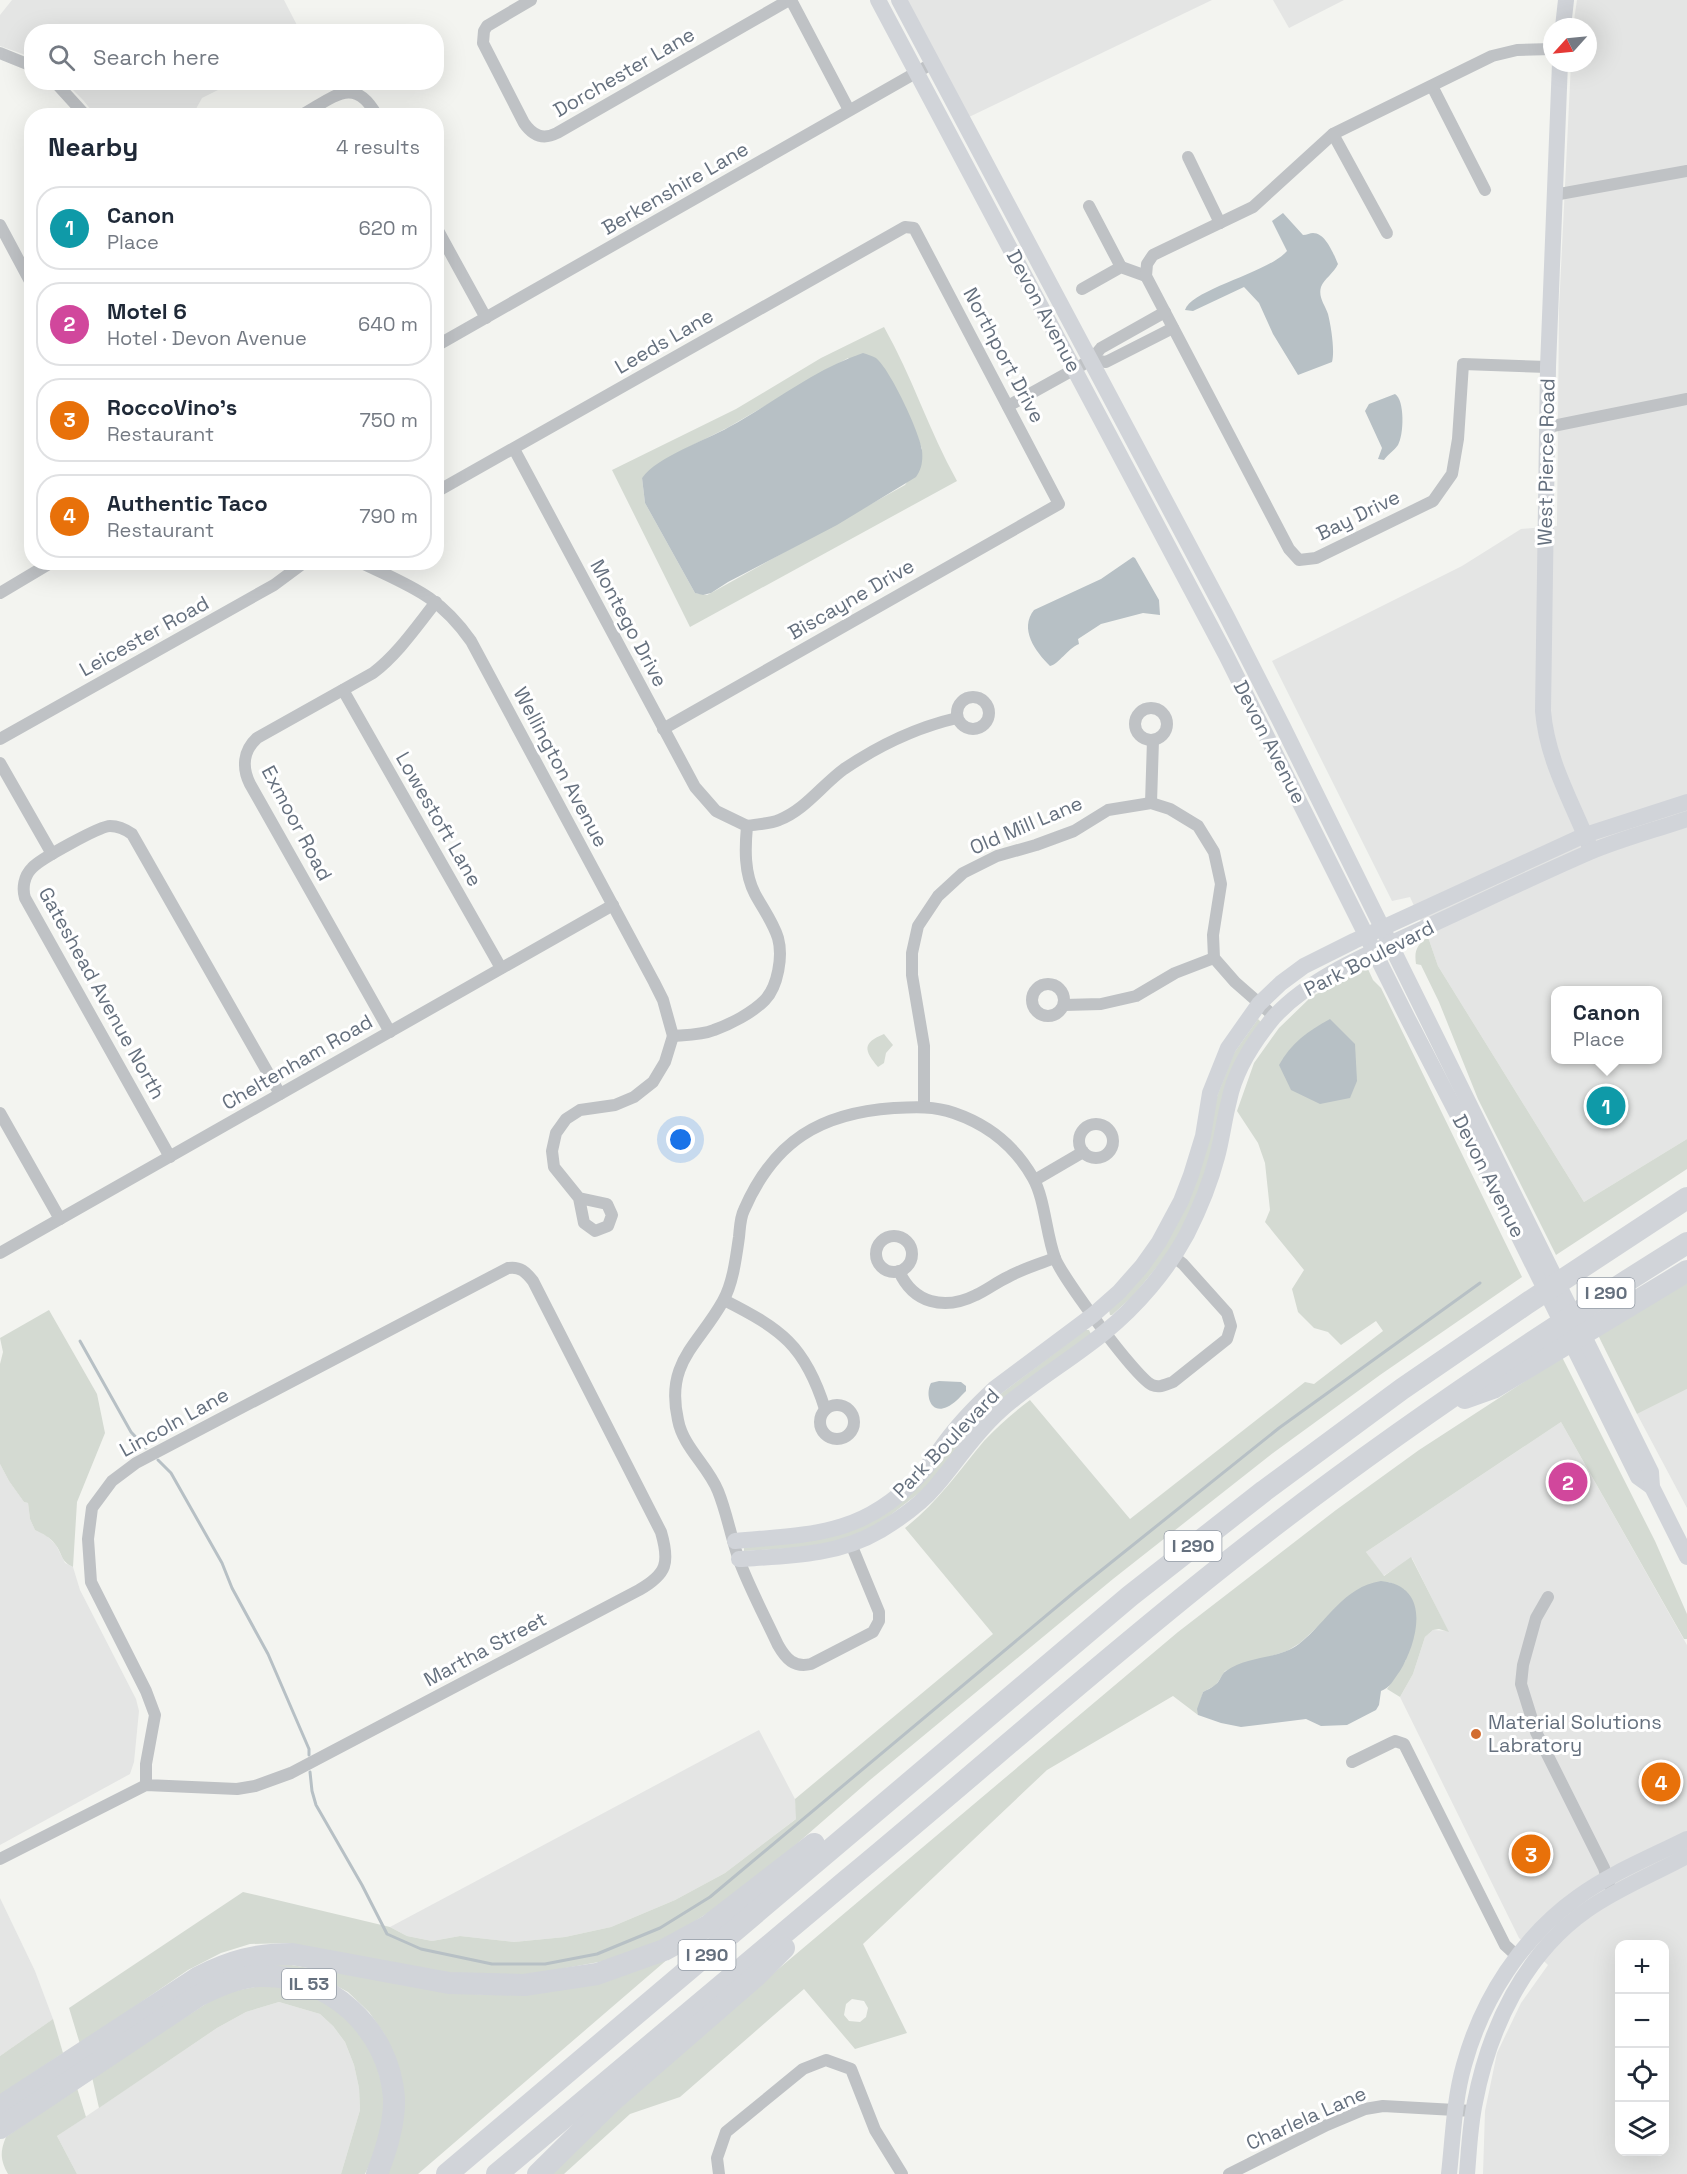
<!DOCTYPE html>
<meta charset="utf-8">
<style>
:root{--surface:#fff;--page:#f2f2f3;--text:#1f2937;--muted:#747a83;--line:#e0e1e3;--accent:#7c3aed}
body{margin:0;font-family:"Space Grotesk",sans-serif;background:var(--page);color:var(--text)}
.controls{position:absolute;right:18px;bottom:18px;display:grid;overflow:hidden;border-radius:12px;box-shadow:0 6px 24px #0002}
.controls button{width:54px;height:54px;display:grid;place-items:center;padding:0;border:0;border-bottom:2px solid var(--line);background:var(--surface);color:var(--text);font:30px sans-serif}
.compass{position:absolute;left:1543px;top:18px;width:54px;height:54px;border-radius:50%;background:var(--surface);box-shadow:0 6px 24px #0002;rotate:243deg}
.you{position:absolute;left:681px;top:1140px;width:21px;height:21px;margin:-15px;border:4px solid #fff;border-radius:50%;background:#1a73e8;box-shadow:0 0 0 9px #1a73e833}
.badge{display:grid;place-items:center;width:39px;height:39px;border-radius:50%;background:var(--accent);color:#fff;font-size:20px;font-weight:700}
.pin{position:absolute;translate:-50% -50%;border:3px solid #fff;box-shadow:0 2px 6px #0006}
.popup{position:absolute;left:1551px;top:986px;width:111px;height:78px;box-sizing:border-box;display:grid;place-content:center;border-radius:12px;background:var(--surface);filter:drop-shadow(0 2px 4px #0005);font-size:20px;white-space:nowrap;color:var(--muted)}
.popup b{font-size:22px;color:var(--text)}
.popup::after{content:'';position:absolute;left:50%;top:100%;margin-left:-12px;border:12px solid transparent;border-top-color:var(--surface)}
.list{margin:0;padding:0;list-style:none}
h2{display:flex;justify-content:space-between;align-items:center;height:78px;margin:0;padding:0 24px;font-size:26px}
h2 small{font-size:20px;font-weight:400;color:var(--muted)}
.list li{display:grid;grid-template-columns:39px 1fr auto;gap:18px;align-items:center;box-sizing:border-box;height:84px;margin:0 12px 12px;padding:0 12px;border:2px solid var(--line);border-radius:24px}
.list b{display:block;font-size:22px;white-space:nowrap}
.list p{margin:0;font-size:20px;white-space:nowrap;color:var(--muted)}
.list em{font-size:20px;font-style:normal;color:var(--muted)}
.icon{flex:none;width:33px;height:33px;fill:none;stroke:currentColor;stroke-width:2;stroke-linecap:round;stroke-linejoin:round}
.map{position:relative;flex:none;width:1687px;height:2174px;overflow:hidden}
.search{position:absolute;background:var(--surface);box-shadow:0 6px 24px #0002;left:24px;top:24px;width:420px;height:66px;display:flex;align-items:center;gap:15px;box-sizing:border-box;padding:0 21px;border-radius:24px;color:var(--muted);font-size:22px}
.panel{position:absolute;background:var(--surface);box-shadow:0 6px 24px #0002;left:24px;top:108px;width:420px;height:462px;border-radius:24px}
.map>svg:first-child{display:block}
.built{fill:#e4e5e4;fill-rule:evenodd}
.green{fill:#d4dad2;fill-rule:evenodd}
.water{fill:#b7c0c5}
.lines{fill:none;stroke-linecap:round;stroke-linejoin:round}
.stream{stroke:#b7c0c5;stroke-width:3}
.street{stroke:#bfc2c5;stroke-width:12}
.secondary{stroke:#d1d4d9;stroke-width:16}
.highway{stroke:#d1d4d9;stroke-width:22}
.poi-dot{fill:#d26e32;stroke:#fff;stroke-width:2}
.labels{text-anchor:middle;stroke-width:6;stroke-linejoin:round;paint-order:stroke}
.shield{fill:#fff;stroke:#939ba5;stroke-width:1.5}
.shield-label{font-size:18px;font-weight:bold;fill:#65707e}
.street-label{font-size:20px;fill:#65707e;stroke:#fff}
.poi-label{font-size:20px;fill:#65707e;stroke:#fff;text-anchor:start}
</style>
<div class="map">
<svg width="1687" height="2174" viewBox="0 0 1687 2174">
<rect width="100%" height="100%" fill="#f3f4f0"/>
<g class="built">
<path d="M12,0H284L300,31L32,32L31,57L0,46V15Z"/>
<path d="M907,0H1212L969,117Z"/>
<path d="M1273,0H1344L1289,28Z"/>
<path d="M1577,0H1687V1139L1584,1202L1438,966L1428,937L1410,897L1392,901L1272,661L1462,566L1521,529L1557,526L1559,309L1571,63H1588V27H1573ZM1555,990H1657V1060H1555Z"/>
<path d="M66,83H232L202,98L192,116L95,115L84,101Z"/>
<path d="M1687,1389V1508L1637,1414Z"/>
<path d="M1561,1422L1687,1645V2174H1483L1485,2111L1497,2053L1521,2003L1548,1965L1519,1938L1400,1697L1413,1674L1425,1637L1433,1630L1448,1631L1412,1558L1383,1576L1366,1552ZM1620,1944H1664V2152H1620Z"/>
<path d="M0,1464L9,1481L24,1502L28,1503L30,1519L35,1530L47,1536L56,1545L65,1563L73,1567L80,1590L136,1699L139,1711L134,1762L130,1774L0,1845Z"/>
<path d="M759,1730L795,1799L797,1818L725,1873L675,1900L611,1927L565,1937L514,1942L460,1936L432,1941L407,1936L390,1927Z"/>
<path d="M0,1898L35,1971L53,2019L0,2056Z"/>
<path d="M279,2002L320,2014L333,2026L345,2042L354,2065L359,2088L360,2110L341,2174H77L57,2136L217,2028L246,2012Z"/>
</g>
<g class="green">
<path d="M884,327C912,376 929,431 957,481L690,627L612,470L736,409L821,358ZM848,358L908,416L918,438L922,449V461L905,485L711,593L707,595L695,593L645,503L642,478L681,451L727,428Z"/>
<path d="M1428,937L1438,966L1584,1202L1687,1139V1169L1556,1255L1478,1099L1439,1002L1421,965L1416,964C1414,950 1417,945 1428,937Z"/>
<path d="M1367,967L1373,980L1381,988L1522,1277L1380,1375L1273,1453L1113,1579L870,1780L792,1848L714,1909L667,1939L621,1958L516,1977L454,1974L288,1943L250,1944L221,1953L188,1970L80,2044L69,2008L243,1892L390,1927L407,1936L432,1941L460,1936L514,1942L565,1937L611,1927L675,1900L725,1873L796,1819L795,1799L993,1634L905,1528C938,1502 958,1472 984,1441C998,1426 1013,1413 1030,1400L1130,1519L1305,1382L1314,1384L1383,1331L1376,1321L1341,1345L1328,1332L1314,1328L1298,1312L1292,1289L1304,1270L1265,1222L1270,1210L1265,1163L1258,1143L1237,1111L1254,1063L1279,1028L1311,997Z"/>
<path d="M1258,1019L1261,1022L1217,1132L1198,1195L1174,1246L1133,1296L1112,1315H1110L1109,1310L1152,1262L1234,1053Z"/>
<path d="M884,1034L893,1045L886,1053L884,1063L878,1067C864,1050 862,1043 884,1034Z"/>
<path d="M1687,1283V1389L1637,1414L1598,1335Z"/>
<path d="M49,1310L97,1394L105,1433L77,1502L73,1567C60,1561 63,1554 55,1544C50,1537 43,1534 35,1530L30,1519L28,1503L24,1502L9,1481L0,1464V1364L3,1352L0,1338Z"/>
<path d="M1085,1330H1089L1091,1334L923,1490L875,1527L825,1546L744,1551V1548L846,1532L956,1438L990,1402Z"/>
<path d="M1562,1357L1655,1541L1687,1614V1639H1684L1561,1422L1366,1552L1384,1576L1411,1557L1449,1632L1439,1629L1433,1630L1425,1637L1413,1674L1400,1697L1387,1689L1406,1660L1405,1590L1389,1582L1325,1620L1300,1643L1287,1651L1225,1671L1216,1685L1203,1692L1198,1709V1715L1173,1696L1047,1770L863,1944L907,2033L855,2049L804,1989L680,2097L630,2114L564,2174H548L642,2084L1178,1632L1336,1510L1419,1450ZM852,1999L864,2001L868,2008L866,2017L860,2022L849,2021L844,2015L846,2004Z"/>
<path d="M676,1952L418,2174H386L385,2035L369,2012L348,1992L320,1977L256,1966L280,1963L442,1991L486,1995L532,1994Z"/>
<path d="M278,1986C285,1988 294,1989 301,1991C356,2006 392,2071 383,2126C380,2142 372,2160 365,2174H341L360,2110L359,2088L354,2065L345,2042L333,2026L320,2014L279,2002L246,2012L217,2028L99,2108L92,2077L212,2000L234,1991L255,1987Z"/>
<path d="M53,2019L63,2053L0,2095V2056Z"/>
<path d="M77,2088L86,2117L57,2136L77,2174H8C0,2160 0,2151 6,2137Z"/>
</g>
<g class="water">
<path d="M1283,213L1303,235C1307,235 1310,233 1313,233C1326,233 1334,255 1338,264C1334,273 1324,279 1321,287C1318,297 1325,305 1328,314C1331,326 1335,351 1332,362L1298,375L1273,334L1259,303L1244,287L1193,311L1185,310C1192,289 1268,273 1287,251L1272,221Z"/>
<path d="M863,353C867,354 872,356 876,358C890,369 920,433 922,450C923,460 922,469 916,477L837,525L728,582L711,593L703,595L695,593L645,503L642,478C658,456 705,441 729,427C773,403 815,369 863,353Z"/>
<path d="M1395,394C1405,400 1404,435 1398,445C1394,451 1388,454 1384,460L1378,459L1382,448L1365,411L1369,404Z"/>
<path d="M1133,557L1135,558L1159,600L1160,615L1143,613L1101,624L1078,639L1079,644C1067,649 1059,664 1050,666C1035,651 1019,629 1034,610L1101,579Z"/>
<path d="M1330,1019L1355,1044L1357,1081L1350,1098L1320,1104L1291,1090L1279,1065C1291,1043 1308,1031 1330,1019Z"/>
<path d="M939,1381L961,1382L966,1386V1391C960,1397 954,1404 947,1407C930,1415 925,1394 931,1383Z"/>
<path d="M1381,1581C1432,1586 1418,1641 1400,1671C1394,1679 1390,1688 1381,1691L1379,1705L1376,1710L1347,1725L1321,1726L1306,1719L1241,1727L1221,1723L1198,1715L1197,1709L1203,1692C1206,1690 1212,1688 1215,1685C1220,1682 1221,1674 1226,1671C1248,1655 1278,1660 1299,1644C1328,1621 1343,1587 1381,1581Z"/>
</g>
<g class="lines">
<g class="stream">
<path d="M80,1341L131,1432L146,1448"/>
<path d="M158,1460L171,1473L222,1563L232,1588L268,1654L309,1749V1755"/>
<path d="M310,1772L312,1791L316,1805L362,1885L387,1934L421,1949L492,1964H545L597,1954L660,1928L710,1897L1078,1589L1279,1428L1480,1283"/>
</g>
<g class="street">
<path d="M531,0L487,26L484,31L483,43L524,123C533,136 543,140 557,133L789,0"/>
<path d="M791,0L849,110"/>
<path d="M0,53L32,66"/>
<path d="M55,82L86,116"/>
<path d="M1432,86L1485,190"/>
<path d="M300,116C332,99 354,73 377,116"/>
<path d="M1333,134L1387,233"/>
<path d="M1188,157L1220,223"/>
<path d="M1554,195L1687,171"/>
<path d="M1089,206L1121,267"/>
<path d="M0,225L32,285"/>
<path d="M436,227L486,318"/>
<path d="M1082,289L1121,267L1146,276"/>
<path d="M436,346L933,63"/>
<path d="M1091,360L1106,362L1173,328"/>
<path d="M1548,367L1463,364L1458,439L1452,474L1433,501L1316,558L1299,560L1289,549L1146,276L1147,264L1153,255L1253,207L1333,134L1492,56L1517,50L1552,49"/>
<path d="M1008,406L1091,360L1101,348L1165,312"/>
<path d="M1548,427L1687,399"/>
<path d="M514,449L695,787L716,811L747,826C745,848 744,873 755,894C763,909 773,922 778,938C783,956 778,986 765,1000C752,1013 731,1024 714,1030C702,1035 686,1035 673,1036"/>
<path d="M436,492L905,227L914,228L1059,504L663,729"/>
<path d="M360,562C409,586 438,594 471,641L654,982L663,1000L673,1036"/>
<path d="M0,593L52,562"/>
<path d="M343,690L501,968"/>
<circle cx="973" cy="713" r="16"/>
<circle cx="1151" cy="724" r="16"/>
<path d="M0,739L274,585L305,562"/>
<path d="M0,763L52,854"/>
<path d="M1151,803L1153,740"/>
<path d="M747,826C757,824 770,824 779,820C805,810 822,785 844,769C878,746 918,727 957,718"/>
<circle cx="1048" cy="1000" r="16"/>
<path d="M1064,1005L1101,1004L1136,996L1175,973L1214,958"/>
<path d="M390,1032L250,784C242,768 243,751 257,738L373,673C398,654 416,627 436,602"/>
<path d="M924,1106V1046L912,975V953L918,926L938,896L963,873L997,856L1036,845L1074,831L1108,810L1151,803L1170,809L1198,826L1214,852L1221,884L1213,935L1214,958L1235,982L1275,1017"/>
<path d="M0,1113L60,1219"/>
<circle cx="1096" cy="1141" r="17"/>
<path d="M170,1157L25,898C22,888 24,876 32,868C40,859 100,826 110,826C119,826 125,829 132,834L280,1094"/>
<path d="M1035,1180L1083,1152"/>
<path d="M579,1198L607,1204L612,1215L608,1226L595,1231L584,1223L579,1198L554,1167L552,1151L556,1133L566,1119L580,1110L615,1105L634,1097L653,1082L665,1062L673,1036"/>
<circle cx="894" cy="1254" r="18"/>
<path d="M0,1253L613,905"/>
<path d="M899,1271C913,1303 944,1311 976,1295C987,1290 997,1282 1008,1277C1022,1269 1039,1264 1055,1258"/>
<path d="M724,1300C781,1329 805,1345 825,1409"/>
<circle cx="837" cy="1422" r="17"/>
<path d="M851,1544L879,1612V1621L873,1632L811,1664C794,1668 786,1659 778,1645C765,1617 750,1589 739,1560C731,1538 727,1513 718,1491C708,1466 683,1447 678,1420C665,1362 698,1346 723,1301C733,1283 736,1258 739,1237C740,1228 740,1218 744,1210C774,1141 820,1113 894,1108C915,1107 934,1106 954,1113C989,1125 1015,1146 1033,1178C1045,1199 1046,1234 1055,1258C1062,1277 1136,1378 1152,1385C1159,1388 1165,1385 1173,1382L1227,1339L1231,1326L1227,1313L1183,1264L1173,1256"/>
<path d="M1548,1597L1536,1618L1523,1665L1521,1684L1536,1732L1604,1868L1609,1885"/>
<path d="M1352,1762L1391,1743L1395,1741L1404,1744L1505,1945L1517,1956"/>
<path d="M0,1859L146,1785L237,1789L255,1786L291,1773L639,1590C667,1574 670,1563 661,1532L533,1281C526,1272 520,1266 508,1268L136,1463L112,1481L92,1508L88,1539L91,1582L146,1691L155,1715L146,1764V1785"/>
<path d="M719,2174L717,2158L726,2132L803,2069L826,2060L851,2069L875,2130L902,2174"/>
<path d="M1229,2174L1327,2125L1365,2109L1383,2106L1473,2111"/>
</g>
<g class="secondary">
<path d="M878,0L1226,655L1408,1019L1481,1160L1638,1477L1652,1487"/>
<path d="M899,0L1226,615L1283,727L1651,1472L1652,1487L1687,1557"/>
<path d="M1563,27L1566,0"/>
<path d="M1560,63L1548,367L1543,711C1547,760 1571,800 1589,845"/>
<path d="M735,1541C808,1534 860,1537 916,1479C929,1466 939,1450 950,1436C963,1419 978,1404 994,1389L1093,1315L1119,1292L1142,1266L1159,1242L1181,1201L1191,1175L1203,1136L1210,1093L1228,1048L1259,1004L1281,983L1304,966L1354,941L1585,835L1687,802"/>
<path d="M739,1559C789,1556 837,1556 881,1530C901,1518 921,1504 936,1486C958,1460 976,1432 1002,1409C1034,1381 1072,1359 1105,1332C1137,1306 1167,1271 1187,1234C1199,1210 1210,1184 1217,1157C1222,1139 1224,1120 1229,1101C1235,1070 1254,1041 1274,1017C1313,974 1381,949 1433,924C1485,900 1537,875 1590,852C1621,839 1655,830 1687,819"/>
<path d="M1449,2174C1453,2138 1454,2100 1464,2065C1482,1999 1522,1937 1578,1897C1611,1873 1651,1857 1687,1839"/>
<path d="M1467,2174C1469,2150 1470,2125 1475,2102C1489,2029 1524,1954 1587,1910C1618,1888 1654,1874 1687,1856"/>
</g>
<g class="highway">
<path d="M1465,1398L1493,1388L1687,1271"/>
<path d="M0,2107L199,1977C231,1961 256,1954 292,1954L449,1983L524,1985L597,1974L664,1950L708,1926L814,1844"/>
<path d="M0,2128L198,1996C217,1986 237,1977 259,1976C329,1973 389,2029 394,2098C395,2124 386,2151 377,2174"/>
<path d="M447,2174L1130,1596L1264,1491L1402,1389L1526,1304L1687,1198"/>
<path d="M497,2174C613,2076 729,1978 846,1881C973,1776 1096,1666 1225,1564C1372,1447 1528,1342 1687,1243"/>
<path d="M538,2174L611,2102L756,1976L784,1948"/>
</g>
</g>
<circle class="poi-dot" cx="1476" cy="1734" r="6"/>
<g class="labels">
<g class="shield">
<rect x="1577.5" y="1278" width="57" height="30" rx="4.5"/>
<rect x="1164.5" y="1531" width="57" height="30" rx="4.5"/>
<rect x="678.5" y="1940" width="57" height="30" rx="4.5"/>
<rect x="282" y="1969" width="54" height="30" rx="4.5"/>
</g>
<g class="shield-label">
<text x="1606" y="1299">I 290</text>
<text x="1193" y="1552">I 290</text>
<text x="707" y="1961">I 290</text>
<text x="309" y="1990">IL 53</text>
</g>
<g class="street-label">
<text transform="translate(624 72) rotate(-30)" y="7">Dorchester Lane</text>
<text transform="translate(675 188) rotate(-30)" y="7">Berkenshire Lane</text>
<text transform="translate(1044 311) rotate(62)" y="7">Devon Avenue</text>
<text transform="translate(664 341) rotate(-30)" y="7">Leeds Lane</text>
<text transform="translate(1004 355) rotate(62)" y="7">Northport Drive</text>
<text transform="translate(1546 462) rotate(-89)" y="7">West Pierce Road</text>
<text transform="translate(1358 515) rotate(-26)" y="7">Bay Drive</text>
<text transform="translate(851 599) rotate(-30)" y="7">Biscayne Drive</text>
<text transform="translate(629 623) rotate(62)" y="7">Montego Drive</text>
<text transform="translate(144 636) rotate(-29)" y="7">Leicester Road</text>
<text transform="translate(1270 742) rotate(63)" y="7">Devon Avenue</text>
<text transform="translate(561 767) rotate(62)" y="7">Wellington Avenue</text>
<text transform="translate(439 819) rotate(60)" y="7">Lowestoft Lane</text>
<text transform="translate(297 823) rotate(62)" y="7">Exmoor Road</text>
<text transform="translate(1026 825) rotate(-23)" y="7">Old Mill Lane</text>
<text transform="translate(1369 958) rotate(-27)" y="7">Park Boulevard</text>
<text transform="translate(102 993) rotate(61)" y="7">Gateshead Avenue North</text>
<text transform="translate(297 1062) rotate(-30)" y="7">Cheltenham Road</text>
<text transform="translate(1489 1176) rotate(63)" y="7">Devon Avenue</text>
<text transform="translate(174 1422) rotate(-29)" y="7">Lincoln Lane</text>
<text transform="translate(946 1443) rotate(-46)" y="7">Park Boulevard</text>
<text transform="translate(485 1649) rotate(-28)" y="7">Martha Street</text>
<text transform="translate(1306 2118) rotate(-24)" y="7">Charlela Lane</text>
</g>
<g class="poi-label">
<text x="1488" y="1729">Material Solutions<tspan x="1488" dy="23">Labratory</tspan></text>
</g>
</g>
</svg>
<div class="controls">
<button>+</button>
<button>−</button>
<button><svg class="icon" aria-label="locate" viewBox="0 0 24 24"><circle cx="12" cy="12" r="6"/><path d="M12 2v4M12 18v4M2 12h4M18 12h4"/></svg></button>
<button><svg class="icon" aria-label="layers" viewBox="0 0 24 24"><path d="M12 4l9 5-9 5-9-5zM3 14l9 5 9-5"/></svg></button>
</div>
<svg class="compass" viewBox="-18 -18 36 36"><path d="M0-13l5 13h-10z" fill="#e53935"/><path d="M0 13l5-13h-10z" fill="#747a83"/></svg>
<div class="you"></div>
<div class="pin badge" style="left:1606px;top:1106px;background:#0f9aa8">1</div>
<div class="popup"><b>Canon</b>Place</div>
<div class="pin badge" style="left:1568px;top:1482px;background:#d1479c">2</div>
<div class="pin badge" style="left:1531px;top:1854px;background:#e8710a">3</div>
<div class="pin badge" style="left:1661px;top:1782px;background:#e8710a">4</div>
<div class="search"><svg class="icon" aria-label="search" viewBox="0 0 24 24"><circle cx="10" cy="10" r="6"/><path d="M15 15l6 6"/></svg>Search here</div>
<section class="panel">
<h2>Nearby<small>4 results</small></h2>
<ul class="list">
<li><span class="badge" style="background:#0f9aa8">1</span><div><b>Canon</b><p>Place</p></div><em>620 m</em></li>
<li><span class="badge" style="background:#d1479c">2</span><div><b>Motel 6</b><p>Hotel · Devon Avenue</p></div><em>640 m</em></li>
<li><span class="badge" style="background:#e8710a">3</span><div><b>RoccoVino's</b><p>Restaurant</p></div><em>750 m</em></li>
<li><span class="badge" style="background:#e8710a">4</span><div><b>Authentic Taco</b><p>Restaurant</p></div><em>790 m</em></li>
</ul>
</section>
</div>
